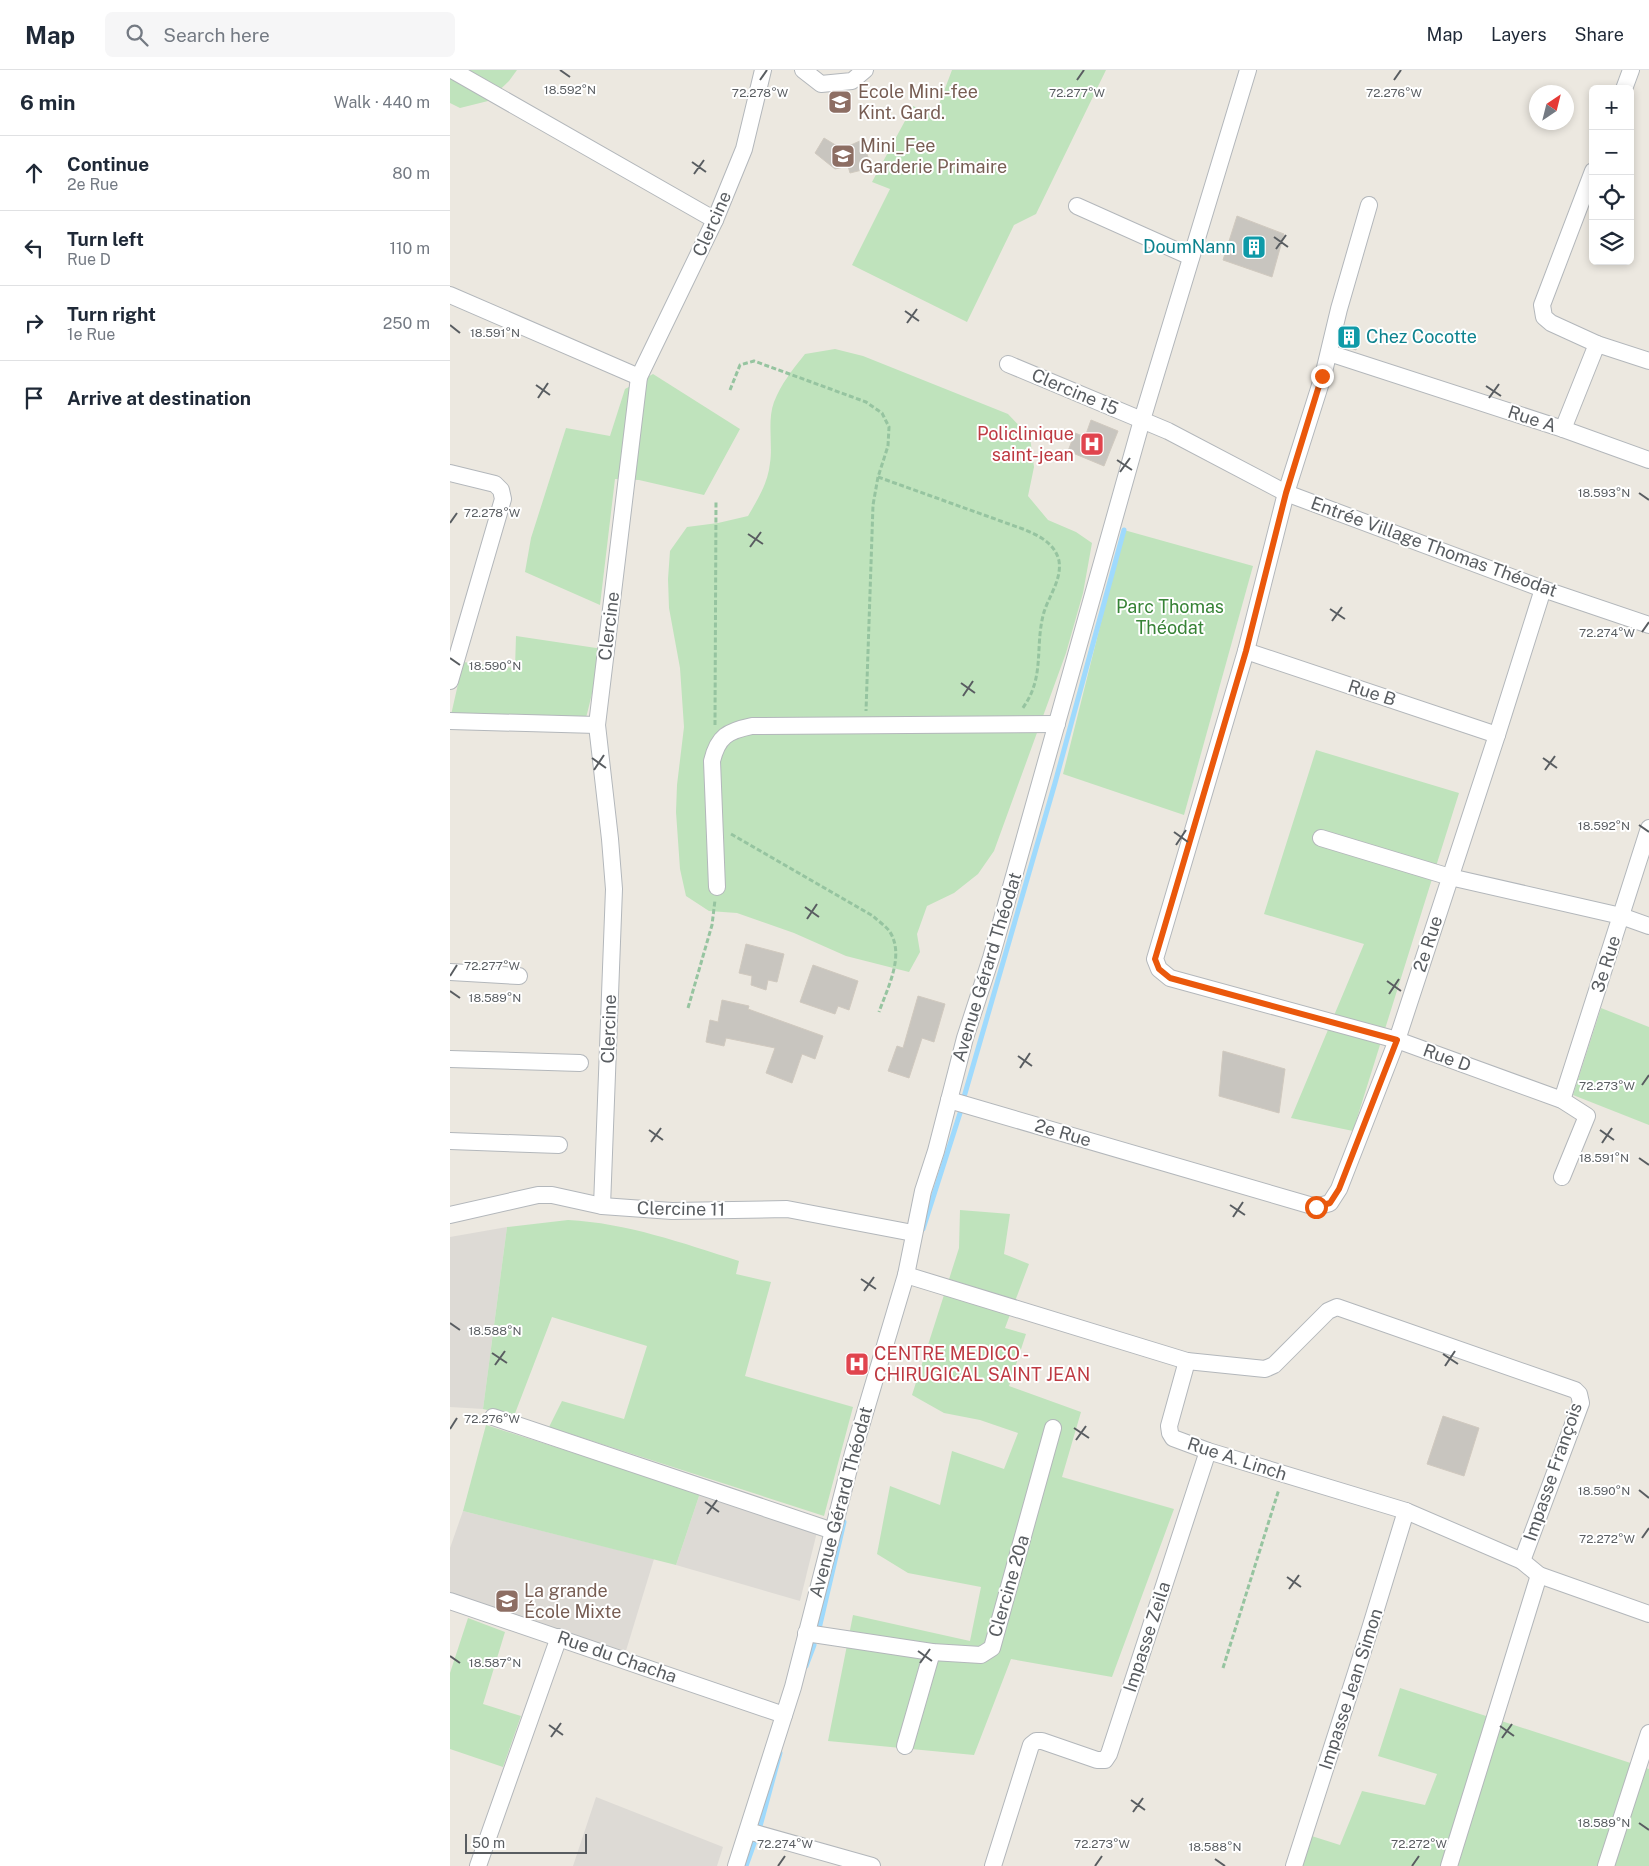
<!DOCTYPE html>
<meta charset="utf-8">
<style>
:root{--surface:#fff;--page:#f6f6f7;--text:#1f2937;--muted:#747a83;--line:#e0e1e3}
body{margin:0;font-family:"Public Sans",sans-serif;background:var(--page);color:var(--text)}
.controls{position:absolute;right:15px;top:15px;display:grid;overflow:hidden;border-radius:8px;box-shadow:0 2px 8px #0003}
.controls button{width:45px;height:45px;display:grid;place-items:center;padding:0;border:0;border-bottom:1px solid var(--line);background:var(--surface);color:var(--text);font:25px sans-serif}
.compass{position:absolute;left:1079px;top:15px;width:45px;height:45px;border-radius:50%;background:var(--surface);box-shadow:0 2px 8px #0003;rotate:35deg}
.scale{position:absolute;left:15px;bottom:12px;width:122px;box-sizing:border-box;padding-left:5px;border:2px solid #595d61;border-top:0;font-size:14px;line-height:18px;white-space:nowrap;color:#595d61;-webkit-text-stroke:4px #fff;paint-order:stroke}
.stop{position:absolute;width:15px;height:15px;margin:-11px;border:4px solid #ea580c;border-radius:50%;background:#fff}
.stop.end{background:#ea580c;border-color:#fff;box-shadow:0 1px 5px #0008}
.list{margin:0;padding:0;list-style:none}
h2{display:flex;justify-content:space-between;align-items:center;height:65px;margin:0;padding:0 20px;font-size:21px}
h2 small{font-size:16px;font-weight:400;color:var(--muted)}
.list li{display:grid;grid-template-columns:32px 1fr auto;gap:15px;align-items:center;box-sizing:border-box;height:75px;padding:0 20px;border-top:1px solid var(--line)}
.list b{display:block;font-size:19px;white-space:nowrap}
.list p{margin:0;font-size:16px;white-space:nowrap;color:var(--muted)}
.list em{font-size:16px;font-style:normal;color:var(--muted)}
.icon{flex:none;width:28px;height:28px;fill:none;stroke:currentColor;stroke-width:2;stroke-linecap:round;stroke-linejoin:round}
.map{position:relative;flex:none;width:1199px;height:1796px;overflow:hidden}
header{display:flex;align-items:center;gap:30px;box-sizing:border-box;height:70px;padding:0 25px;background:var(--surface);border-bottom:1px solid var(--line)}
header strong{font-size:24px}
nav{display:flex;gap:28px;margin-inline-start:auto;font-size:18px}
.search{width:350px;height:45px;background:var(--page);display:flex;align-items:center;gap:12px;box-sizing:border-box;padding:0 18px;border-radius:8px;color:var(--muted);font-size:19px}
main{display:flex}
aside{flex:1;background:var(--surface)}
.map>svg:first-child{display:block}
.industrial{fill:#dddad5}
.green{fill:#bfe3bc}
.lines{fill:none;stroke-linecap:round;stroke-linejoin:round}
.stream{stroke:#9fdafd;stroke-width:5}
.building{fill:#c8c5bf;stroke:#d0c9bf}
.minor-casing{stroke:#b3b7bb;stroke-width:18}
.path{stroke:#96c4a0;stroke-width:3;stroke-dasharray:5 2.5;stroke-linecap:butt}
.minor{stroke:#fff;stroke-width:16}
.route{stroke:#ea580c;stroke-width:6}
.ticks{fill:none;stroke:#595d61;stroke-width:2}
.labels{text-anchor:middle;stroke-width:4;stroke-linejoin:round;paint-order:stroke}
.education-label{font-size:18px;fill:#785e54;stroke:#fff;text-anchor:start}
.street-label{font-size:18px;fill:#595d61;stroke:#fff}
.culture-label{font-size:18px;fill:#0d838f;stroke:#fff;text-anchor:end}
.health-label{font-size:18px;fill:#be3a42;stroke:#fff;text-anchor:end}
.park-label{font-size:18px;fill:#378336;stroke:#fff}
.ticks-label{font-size:12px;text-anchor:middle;fill:#595d61;stroke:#fff;stroke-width:4;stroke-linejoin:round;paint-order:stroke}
</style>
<header>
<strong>Map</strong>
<div class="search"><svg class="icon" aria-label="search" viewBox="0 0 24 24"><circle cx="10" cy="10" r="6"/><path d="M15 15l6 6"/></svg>Search here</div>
<nav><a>Map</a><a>Layers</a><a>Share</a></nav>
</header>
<main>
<aside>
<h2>6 min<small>Walk · 440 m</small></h2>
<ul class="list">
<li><svg class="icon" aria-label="ahead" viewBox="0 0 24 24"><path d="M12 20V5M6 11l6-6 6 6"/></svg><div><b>Continue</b><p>2e Rue</p></div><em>80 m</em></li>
<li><svg class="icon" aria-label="left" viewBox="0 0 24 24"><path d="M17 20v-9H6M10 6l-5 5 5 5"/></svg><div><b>Turn left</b><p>Rue D</p></div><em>110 m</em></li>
<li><svg class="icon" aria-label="right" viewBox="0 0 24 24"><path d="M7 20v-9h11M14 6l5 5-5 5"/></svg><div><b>Turn right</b><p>1e Rue</p></div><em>250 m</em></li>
<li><svg class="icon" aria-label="arrive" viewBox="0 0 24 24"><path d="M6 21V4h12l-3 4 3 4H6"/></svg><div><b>Arrive at destination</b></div></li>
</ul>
</aside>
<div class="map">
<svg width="1199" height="1796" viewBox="0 0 1199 1796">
<rect width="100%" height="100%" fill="#ece8e0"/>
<g class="industrial">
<path d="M57,1157L33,1339L0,1337V1167Z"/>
<path d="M250,1423L367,1462L350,1531L226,1495Z"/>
<path d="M13,1441L204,1489L175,1584L0,1524V1478Z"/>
<path d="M146,1727L273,1777L267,1796H123Z"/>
</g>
<g class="green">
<path d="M0,0H67L59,11L38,31L10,38L0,33Z"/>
<path d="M502,0H656L586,144L564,155L517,252L402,195L440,119L422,112L463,36L485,45Z"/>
<path d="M385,279L413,286L558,344L580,367L584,397L578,426L598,450L626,462L642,473L633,523L616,583L544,781L528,804L504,823L477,836L467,864L470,882L459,902L396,886L344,863L287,843L259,841L236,826L230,799L226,742L227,715L234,657L230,598L219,538L218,509L220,481L237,457L268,453L298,446C308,429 318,413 320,393C323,374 317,351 324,332C331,314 343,299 355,284Z"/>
<path d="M203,304L290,359L254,425L189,410L165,409L150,535L75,502L81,468L116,358L160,366L175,319Z"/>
<path d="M674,460L803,496L734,745L613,704Z"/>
<path d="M66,566L153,579L136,648L1,645L13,592L65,598Z"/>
<path d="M866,680L1009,723L903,1061L841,1048L914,874L814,844Z"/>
<path d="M1151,938L1199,957V1055L1123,1025Z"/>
<path d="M510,1140L560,1144L554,1184L579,1194L555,1258L576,1264L559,1316L631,1342L612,1407L724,1439L662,1607L561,1589L524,1685L378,1671L403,1545L520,1571L531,1517L458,1503L427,1484L440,1416L490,1435L502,1381L554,1399L568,1363L530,1350L494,1343L462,1325L509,1178Z"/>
<path d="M118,1150C177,1153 232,1173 289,1191L286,1204L321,1212L295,1306L403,1337L374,1446L99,1357L112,1331L174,1349L197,1276L102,1247L64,1346L33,1339L57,1157Z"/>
<path d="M36,1355L250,1423L226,1495L13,1441Z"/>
<path d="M18,1548L55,1562L33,1634L71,1646L53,1697L0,1679V1603Z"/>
<path d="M950,1618L1199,1699V1796H836L849,1762L890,1775L912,1721L975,1735L987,1704L928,1686Z"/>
</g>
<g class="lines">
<g class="stream">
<path d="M514,1027L605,713L674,460"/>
<path d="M473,1159L511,1040"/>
<path d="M369,1559L394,1452"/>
<path d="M356,1596L364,1575"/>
<path d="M309,1760L330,1683"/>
<path d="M296,1796L305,1771"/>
</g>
</g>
<g class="building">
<path d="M374,68L392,79L412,70L419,90L413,91L416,99L400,103L398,96L385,99L365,83Z"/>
<path d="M787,146L834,164L822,207L773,190Z"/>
<path d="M895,256L910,261L906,280L891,274Z"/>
<path d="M641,350L668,361L654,396L618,381L625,363L635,367Z"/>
<path d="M296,874L334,884L327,912L318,910L316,920L301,915L302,906L289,903Z"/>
<path d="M363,895L408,911L399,940L388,936L385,944L350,932Z"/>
<path d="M468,926L495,934L484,972L472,968L459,1008L438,1001L447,976L453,978Z"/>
<path d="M272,930L299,936L298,939L373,966L365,989L352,984L342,1013L316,1003L325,978L276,968L274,976L256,972L260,950L268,952Z"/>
<path d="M773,981L835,999L829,1043L769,1026Z"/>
<path d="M993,1346L1029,1358L1014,1406L977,1394Z"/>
</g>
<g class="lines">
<g class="minor-casing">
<g id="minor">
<path d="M2,0L265,150"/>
<path d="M353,0L371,14L402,11L415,0"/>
<path d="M1174,19L1181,0"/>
<path d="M1143,101L1092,235L1094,247L1101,253L1147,274"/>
<path d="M919,135L889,239L873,306L836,423L796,581L705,889L709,899L720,908L947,970L1112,1030L1137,1046L1112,1107"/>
<path d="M627,136L741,187"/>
<path d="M0,225L189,307"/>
<path d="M879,283L1113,359L1199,390"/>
<path d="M558,294L718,361L836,423L1093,519L1199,555"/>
<path d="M1113,359L1147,274L1199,291"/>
<path d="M0,403L45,414L51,420L53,429L0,611"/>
<path d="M796,581L1047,665"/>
<path d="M0,651L147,655"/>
<path d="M871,768L1000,807L1171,846L1199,856"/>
<path d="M267,817L262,691C268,666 278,661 302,656L607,654"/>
<path d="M0,902L69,906"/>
<path d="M0,989L130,993"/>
<path d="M499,1030L866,1137L880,1133L889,1119L947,970L1047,665L1093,519"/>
<path d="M1112,1030L1199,758"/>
<path d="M0,1071L109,1075"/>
<path d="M152,1136L164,819L160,769L147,655L189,307L265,150L294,79L313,0"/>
<path d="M0,1145L88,1125H102L152,1136L222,1141L337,1139L463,1163"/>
<path d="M456,1205L737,1291L719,1356L720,1363L723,1368L758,1381L956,1441L1072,1491L1089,1505L1199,1544"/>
<path d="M737,1291L815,1299L824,1295L878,1241L887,1237L1125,1320L1129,1324L1131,1333L1072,1491"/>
<path d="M43,1347L383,1461"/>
<path d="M0,1531L334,1645"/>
<path d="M356,1563L482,1582L531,1585L542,1578L603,1358"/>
<path d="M455,1676L482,1582"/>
<path d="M298,1761L422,1796"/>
<path d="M28,1796L109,1567"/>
<path d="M286,1796L343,1617L403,1383L456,1205L473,1121L486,1081L515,968L541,888L692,350L798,0"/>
<path d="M543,1796L581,1675L586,1671H592L647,1690H655L659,1684L758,1381"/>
<path d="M844,1796L919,1562L956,1441"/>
<path d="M999,1796L1089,1505"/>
<path d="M1156,1796L1199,1663"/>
</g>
</g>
<g class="path">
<path d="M280,320L290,295L304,291L416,332L432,343L439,357L438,376L428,407L423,435L416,641"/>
<path d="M428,407L573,459C588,465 605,473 609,491C612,509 599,526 594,542C584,577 596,607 572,639"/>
<path d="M265,655L266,430"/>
<path d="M281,764L423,846C428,851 436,856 440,862C455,886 437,919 429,942"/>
<path d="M238,938L262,855L265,830"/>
<path d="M773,1598L829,1419"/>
</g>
<use href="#minor" class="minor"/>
</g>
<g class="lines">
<path class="route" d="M866,1137L880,1133L889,1119L947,970L720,908L709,899L705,889L796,581L836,423L872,306"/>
</g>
<path class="ticks" d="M110,0L120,7M310,10L317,0M627,10L634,0M944,10L951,0M242,92L256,102M244,104L254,90M824,167L838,177M826,179L836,165M455,241L469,251M457,253L467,239M0,255L10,263M86,315L100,325M1036,316L1051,326M88,328L98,313M1039,328L1049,314M667,390L682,400M670,402L680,388M1189,423L1199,430M0,453L7,443M298,464L313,474M300,477L311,462M880,539L895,549M882,551L892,537M1192,562L1199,552M0,588L10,595M511,613L525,623M513,626L523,611M142,688L156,698M1093,688L1107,698M144,700L154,685M1095,700L1105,686M1189,755L1199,762M724,762L738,772M726,775L736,760M355,837L369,847M357,849L367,834M0,906L7,895M937,911L951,921M0,921L10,928M939,924L949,909M568,986L582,996M570,998L580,983M1192,1015L1199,1005M199,1060L213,1070M1150,1060L1164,1070M201,1072L211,1058M1152,1073L1162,1058M1189,1088L1199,1095M780,1135L795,1145M783,1147L793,1132M411,1209L426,1219M414,1221L424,1207M0,1253L10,1260M42,1283L57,1293M993,1284L1008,1294M45,1295L55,1281M995,1296L1005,1281M624,1358L639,1368M0,1359L7,1348M626,1370L636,1356M1189,1420L1199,1428M255,1432L269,1442M257,1444L267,1430M1192,1468L1199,1458M837,1507L851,1517M839,1519L849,1505M468,1581L482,1591M0,1586L10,1593M470,1593L480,1579M99,1655L113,1665M1050,1656L1064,1666M101,1667L111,1653M1052,1668L1062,1654M681,1730L695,1740M683,1742L693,1728M1189,1753L1199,1760M765,1789L775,1796M328,1796L335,1786M645,1796L652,1786M962,1796L969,1786"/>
<defs>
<g id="school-square" transform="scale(1.25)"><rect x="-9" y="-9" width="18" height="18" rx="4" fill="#8d6e63" stroke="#fff"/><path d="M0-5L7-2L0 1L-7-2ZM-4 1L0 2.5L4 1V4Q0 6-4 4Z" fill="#fff"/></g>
<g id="building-square" transform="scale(1.25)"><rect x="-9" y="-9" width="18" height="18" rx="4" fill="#0f9aa8" stroke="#fff"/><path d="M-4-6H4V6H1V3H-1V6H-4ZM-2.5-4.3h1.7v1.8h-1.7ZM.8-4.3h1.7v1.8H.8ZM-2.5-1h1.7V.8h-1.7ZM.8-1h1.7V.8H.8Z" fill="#fff"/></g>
<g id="hospital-square" transform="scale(1.25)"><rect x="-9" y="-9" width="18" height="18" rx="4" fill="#e0444e" stroke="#fff"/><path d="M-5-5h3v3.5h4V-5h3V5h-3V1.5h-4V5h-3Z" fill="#fff"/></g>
</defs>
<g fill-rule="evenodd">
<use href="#school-square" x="390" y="32"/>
<use href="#school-square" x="393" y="86"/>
<use href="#building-square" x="804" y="177"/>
<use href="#building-square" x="899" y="267"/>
<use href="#hospital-square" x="642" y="374"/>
<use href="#hospital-square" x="407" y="1294"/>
<use href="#school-square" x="57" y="1531"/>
</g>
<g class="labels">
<g class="education-label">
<text x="408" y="28">Ecole Mini-fee<tspan x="408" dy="21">Kint. Gard.</tspan></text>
<text x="410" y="82">Mini_Fee<tspan x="410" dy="21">Garderie Primaire</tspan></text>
<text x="74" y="1527">La grande<tspan x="74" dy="21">École Mixte</tspan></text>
</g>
<g class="street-label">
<text transform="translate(262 154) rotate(-66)" y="6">Clercine</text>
<text transform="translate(625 322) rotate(23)" y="6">Clercine 15</text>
<text transform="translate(1082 349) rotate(18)" y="6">Rue A</text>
<text transform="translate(984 477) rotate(20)" y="6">Entrée Village Thomas Théodat</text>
<text transform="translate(159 556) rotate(-83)" y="6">Clercine</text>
<text transform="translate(922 623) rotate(18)" y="6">Rue B</text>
<text transform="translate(978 874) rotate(-72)" y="6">2e Rue</text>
<text transform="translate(1156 894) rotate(-72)" y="6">3e Rue</text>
<text transform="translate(537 897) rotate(-73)" y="6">Avenue Gérard Théodat</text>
<text transform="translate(159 959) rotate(-88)" y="6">Clercine</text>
<text transform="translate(997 988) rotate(20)" y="6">Rue D</text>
<text transform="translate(613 1063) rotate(16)" y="6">2e Rue</text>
<text transform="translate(231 1139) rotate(1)" y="6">Clercine 11</text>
<text transform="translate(787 1389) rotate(18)" y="6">Rue A. Linch</text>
<text transform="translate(1103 1402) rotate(-71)" y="6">Impasse François</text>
<text transform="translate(391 1432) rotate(-75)" y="6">Avenue Gérard Théodat</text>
<text transform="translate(559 1516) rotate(-74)" y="6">Clercine 20a</text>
<text transform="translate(697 1567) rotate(-72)" y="6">Impasse Zeila</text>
<text transform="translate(167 1587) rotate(19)" y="6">Rue du Chacha</text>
<text transform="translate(901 1619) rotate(-72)" y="6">Impasse Jean Simon</text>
</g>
<g class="culture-label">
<text x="786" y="183">DoumNann</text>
<text x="916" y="273" text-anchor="start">Chez Cocotte</text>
</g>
<g class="health-label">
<text x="624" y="370">Policlinique<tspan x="624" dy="21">saint-jean</tspan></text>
<text x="424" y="1290" text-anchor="start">CENTRE MEDICO -<tspan x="424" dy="21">CHIRUGICAL SAINT JEAN</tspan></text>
</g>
<g class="park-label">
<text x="720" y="543">Parc Thomas<tspan x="720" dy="21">Théodat</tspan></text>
</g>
</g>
<g class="ticks-label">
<text x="120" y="24">18.592°N</text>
<text x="310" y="27">72.278°W</text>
<text x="627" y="27">72.277°W</text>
<text x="944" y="27">72.276°W</text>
<text x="45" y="267">18.591°N</text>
<text x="1154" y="427">18.593°N</text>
<text x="42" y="447">72.278°W</text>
<text x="1157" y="567">72.274°W</text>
<text x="45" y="600">18.590°N</text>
<text x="1154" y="760">18.592°N</text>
<text x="42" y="900">72.277°W</text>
<text x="45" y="932">18.589°N</text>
<text x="1157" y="1020">72.273°W</text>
<text x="1154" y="1092">18.591°N</text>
<text x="45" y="1265">18.588°N</text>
<text x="42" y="1353">72.276°W</text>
<text x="1154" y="1425">18.590°N</text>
<text x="1157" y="1473">72.272°W</text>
<text x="45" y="1597">18.587°N</text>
<text x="1154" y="1757">18.589°N</text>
<text x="335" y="1778">72.274°W</text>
<text x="652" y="1778">72.273°W</text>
<text x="969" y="1778">72.272°W</text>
<text x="765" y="1781">18.588°N</text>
</g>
</svg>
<div class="controls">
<button>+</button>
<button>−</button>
<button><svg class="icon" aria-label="locate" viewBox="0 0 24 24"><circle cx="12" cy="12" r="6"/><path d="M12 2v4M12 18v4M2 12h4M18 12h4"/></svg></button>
<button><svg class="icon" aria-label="layers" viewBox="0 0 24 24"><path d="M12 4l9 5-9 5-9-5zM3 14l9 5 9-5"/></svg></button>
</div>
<svg class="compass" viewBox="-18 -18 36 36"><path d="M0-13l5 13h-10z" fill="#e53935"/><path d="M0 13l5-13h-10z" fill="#747a83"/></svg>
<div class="scale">50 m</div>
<div class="stop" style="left:866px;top:1137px"></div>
<div class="stop end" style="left:872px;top:306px"></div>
</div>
</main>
